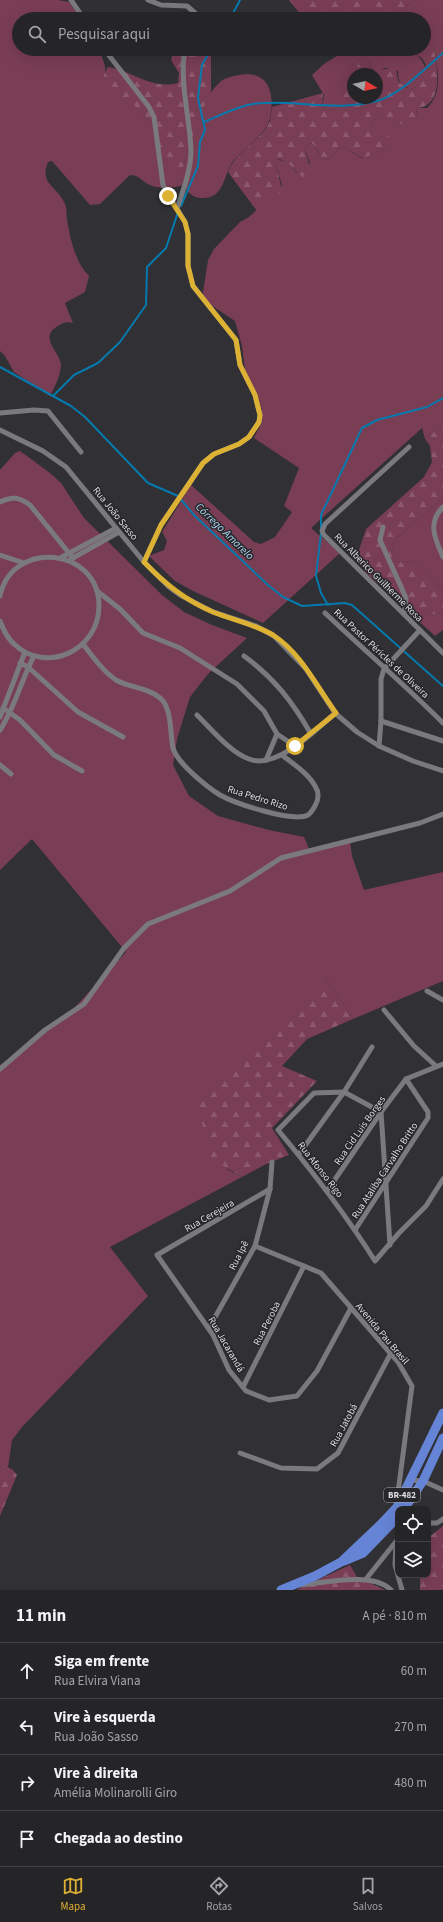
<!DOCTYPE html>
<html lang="pt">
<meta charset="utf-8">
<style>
:root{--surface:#252427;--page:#2d2c2f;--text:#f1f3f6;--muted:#a3a4a7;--line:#424144;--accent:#ddb133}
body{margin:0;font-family:"Source Sans 3",sans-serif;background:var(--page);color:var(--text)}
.controls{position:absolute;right:12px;bottom:12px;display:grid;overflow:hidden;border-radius:8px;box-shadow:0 4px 16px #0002}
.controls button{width:36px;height:36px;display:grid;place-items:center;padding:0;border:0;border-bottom:1px solid var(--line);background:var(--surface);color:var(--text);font:20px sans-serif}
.compass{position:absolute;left:347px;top:68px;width:36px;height:36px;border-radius:50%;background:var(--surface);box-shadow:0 4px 16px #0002;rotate:99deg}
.stop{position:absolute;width:12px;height:12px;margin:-9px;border:3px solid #ddb133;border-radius:50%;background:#fff}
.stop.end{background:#ddb133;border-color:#fff;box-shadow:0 1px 4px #0008}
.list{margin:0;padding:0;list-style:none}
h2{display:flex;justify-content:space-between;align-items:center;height:52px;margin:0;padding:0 16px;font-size:17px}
h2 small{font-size:13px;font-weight:400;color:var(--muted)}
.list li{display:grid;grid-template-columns:26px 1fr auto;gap:12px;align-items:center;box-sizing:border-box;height:56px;padding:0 16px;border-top:1px solid var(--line)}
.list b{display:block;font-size:15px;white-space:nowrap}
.list p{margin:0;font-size:13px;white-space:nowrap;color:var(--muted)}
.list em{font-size:13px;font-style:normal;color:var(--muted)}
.icon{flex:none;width:22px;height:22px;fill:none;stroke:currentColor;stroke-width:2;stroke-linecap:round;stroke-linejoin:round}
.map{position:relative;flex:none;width:443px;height:1590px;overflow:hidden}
.search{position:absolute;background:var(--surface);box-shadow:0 4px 16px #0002;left:12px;right:12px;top:12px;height:44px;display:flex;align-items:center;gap:10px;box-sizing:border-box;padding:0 14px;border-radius:22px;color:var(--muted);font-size:15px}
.sheet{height:276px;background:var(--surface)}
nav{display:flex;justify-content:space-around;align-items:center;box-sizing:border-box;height:56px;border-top:1px solid var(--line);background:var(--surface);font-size:11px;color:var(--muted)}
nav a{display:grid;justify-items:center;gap:2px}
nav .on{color:var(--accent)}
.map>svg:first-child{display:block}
.green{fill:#7a3e54}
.forest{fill:url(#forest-firs)}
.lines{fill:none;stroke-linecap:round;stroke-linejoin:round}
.stream{stroke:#057aae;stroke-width:2}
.street{stroke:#7a797e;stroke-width:5}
.highway{stroke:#6684d5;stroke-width:9}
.route{stroke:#ddb133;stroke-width:5}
.labels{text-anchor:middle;stroke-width:3;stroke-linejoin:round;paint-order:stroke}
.shield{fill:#27262a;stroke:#a6a5a9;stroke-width:1}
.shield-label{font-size:9px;font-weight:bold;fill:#dddcdf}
.street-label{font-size:10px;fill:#dddcdf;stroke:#27262a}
.water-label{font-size:11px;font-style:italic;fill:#b0dbf7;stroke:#27262a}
</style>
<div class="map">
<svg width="443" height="1590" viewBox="0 0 443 1590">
<defs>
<pattern id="forest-firs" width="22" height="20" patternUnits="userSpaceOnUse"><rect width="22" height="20" fill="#7a3e54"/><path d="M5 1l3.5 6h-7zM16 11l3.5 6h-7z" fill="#8c596c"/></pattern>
</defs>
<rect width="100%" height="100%" fill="#313034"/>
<g class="green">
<path d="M0,0H58L69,2L81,19H19V49H100C101,58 108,67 104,74C116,87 141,108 149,122C159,139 158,170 182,174C187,148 199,101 220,82C224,78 234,76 239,75C269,70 275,93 270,118C266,135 246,146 235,159C222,174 226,200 200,198C192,197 187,192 184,185C173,188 157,190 146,183C140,179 138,175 130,175L100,204L90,205L52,161L48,162C39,185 57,185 65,204C67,208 66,214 67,219C70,238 75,262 89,276L85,292L65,303L73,323C67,321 62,323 58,326C37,338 62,353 61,366C60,377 55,386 50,396L14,372L5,356L0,351Z"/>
<path d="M415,0H443V425L425,439L422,428L311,528L340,553L263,623L193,591L175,581L149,556L164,550L167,541L162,532L191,485L254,542L261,544L275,537L292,512L284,506L299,468L254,438L262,422V410L245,370L242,346L235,321L202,299L208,260L214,249L240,222L249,217L282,186L276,163V159L287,162L297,173L310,163L305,149L307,145L311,143C318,148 318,154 324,160L331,159L339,147H343L362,158L379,152L389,145L371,126L370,122L378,117L399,124L417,115L416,113L417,108H427C443,93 438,70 434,49L424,42V19H390Z"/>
<path d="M348,49H416L414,52C429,66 432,78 412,89C401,86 398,83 398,71L385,68L377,71L372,69L368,61L359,59L356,73L353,74C353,86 344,103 334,110L325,109L322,106L324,95L312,75L324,64Z"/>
<path d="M20,451L50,473L61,483L84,518L162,595L184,612L212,625L247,638L208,674L190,697L177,739L173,765L189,796L218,816L269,830L304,837L309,849L350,841L352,856L364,890L443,872V981L353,1019L325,978L227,1169L242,1177L110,1247L148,1296L22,1427L12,1440L8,1468L4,1466L0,1468V1065L65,1018L126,952L32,839L0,870V470L15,453Z"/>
<path d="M443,498V590L414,560H410L406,563L394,561L391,553L394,542L399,536Z"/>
<path d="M365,572C374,574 384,576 392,581C406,590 425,626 443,611V630L435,636Z"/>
</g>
<g class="forest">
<path d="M289,0H415L390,19H304Z"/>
<path d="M424,42L432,45L434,49C438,71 443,106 417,108L416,112L417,117C407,130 391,122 378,117L370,122L371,126L377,127L390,138L389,145L379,152L363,158L343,147H339L331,159L324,160C318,154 318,147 311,143L307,145L305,149L311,172L303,177C294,171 288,159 276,159V163L282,191L257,211L228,172C237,150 257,144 268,125C271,121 271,113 272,107L323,93L322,106L325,109L334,110L338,107L353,79V98H377V74H355L359,59L362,58L368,61L372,70L388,69L392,66L396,68L398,81L405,87L412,89C421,84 432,71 423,60C421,57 417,55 414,52L416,49H424Z"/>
<path d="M175,49H211V94L200,114L185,159L182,175C155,169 159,132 144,115C134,103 117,94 105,84L104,74L108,67C131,71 153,90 178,83L179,73L171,60Z"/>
<path d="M443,425V498L399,536L394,542L391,553L394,561L406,563L410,560H414L443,590V611C425,626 405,590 392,581C384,576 374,574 365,572L359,550L366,529L424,477L432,462L430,446L425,439Z"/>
<path d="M325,978L353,1019L307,1039L282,1066L317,1081L272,1128L289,1155L266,1164L242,1177L212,1159L195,1098Z"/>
<path d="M4,1466L12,1469L17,1475L0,1516V1468Z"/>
<path d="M443,1526V1590H420V1575H428L429,1537Z"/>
<path d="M350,1565L357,1577L385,1590H296Z"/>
</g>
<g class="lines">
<g class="stream">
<path d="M230,19L240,0"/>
<path d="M204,122C223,114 244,103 264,103C303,101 341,112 380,100C401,93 426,68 443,53"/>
<path d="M181,206L198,166L200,142L205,130L198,98L202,65L211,49"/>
<path d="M0,367L71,406L85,417L148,483L178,496L194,515L268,585L283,597L302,606L345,603L352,605L443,686"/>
<path d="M53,396L74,375L98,363L120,342L146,305L147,267L166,248L178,212"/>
<path d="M321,529V515L362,428L377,420L427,407L443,398"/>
<path d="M321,533L316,576L321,593L328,605"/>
</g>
<g class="street">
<path d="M71,0L84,19"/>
<path d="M148,0L161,5L187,6L195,13V19"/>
<path d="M104,49L149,107L154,117L163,185L185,222L188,234V266L193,286L236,340L240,365L255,395L260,415L259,422L249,437L239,444L214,454L203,463L161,525L144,562"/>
<path d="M177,209C183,190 191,170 191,151C190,117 179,83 185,49"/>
<path d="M0,413L34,410L48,411L81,452"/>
<path d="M0,430L43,451L66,467L144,562L169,587L180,595L213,612L256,626L274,636L306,669L335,713L357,732L379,746L413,761L443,771"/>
<path d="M409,447L325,524L322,531L324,535L443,653"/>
<path d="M0,502C12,496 19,497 30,505L73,558"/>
<path d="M443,507C427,523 435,539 443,557"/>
<path d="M383,527L380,540L406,598L404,614"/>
<path d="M0,555L24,563"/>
<path d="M60,558L116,528"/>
<path d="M71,559L119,532"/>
<path d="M97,591L120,609L143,633L180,648L237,684L264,711L277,734L266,760"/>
<path d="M0,596C12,539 99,547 99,606C99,650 46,675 14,644C7,638 3,629 0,621"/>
<path d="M325,613C364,650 405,685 443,723"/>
<path d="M83,644C93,657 103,671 116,680C130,688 152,688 163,701C172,713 170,735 173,748C177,763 207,787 220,795C234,803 293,823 308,815C311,813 313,809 315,806C319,799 319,792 315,786C308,773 293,764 282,755"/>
<path d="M244,656C274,678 292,701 311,734"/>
<path d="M20,663L28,667L78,712L123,737"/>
<path d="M3,708L20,720L54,755L82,771"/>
<path d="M197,715C211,729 231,753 249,759C276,770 316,730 335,713"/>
<path d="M0,717L25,652"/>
<path d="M381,721L443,741"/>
<path d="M0,730C15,708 21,680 34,656"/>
<path d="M277,734L295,746"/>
<path d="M379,746L381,721V679L384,669L420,630"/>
<path d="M0,765L11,774"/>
<path d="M427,991L443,1000"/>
<path d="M384,1010L414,1046L436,1066"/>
<path d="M0,1069L45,1030L84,1004L124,948L148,924L230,891L281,858L420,823L443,814"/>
<path d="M299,1154L344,1092L372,1047"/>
<path d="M270,1189L157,1255L213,1335L229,1370L246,1391L269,1400L297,1396L317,1371L351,1308"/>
<path d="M327,1191L381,1112L406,1079L443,1064"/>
<path d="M355,1230L428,1118V1112L406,1079"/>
<path d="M390,1245L381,1112L344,1092L314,1093L278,1130C313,1172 346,1215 375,1261L399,1233L426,1206L443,1179"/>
<path d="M255,1246L321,1273L398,1362L412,1386L397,1500"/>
<path d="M209,1328L255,1246L270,1189L272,1162"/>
<path d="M243,1387L304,1266"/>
<path d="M240,1453L281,1468L317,1469L338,1453L391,1353"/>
<path d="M410,1480L423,1481L443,1490"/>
<path d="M428,1523H437L443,1519"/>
<path d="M396,1542L395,1565L402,1590"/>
<path d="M366,1579L398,1539"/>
<path d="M299,1585C324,1583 373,1571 391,1590"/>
</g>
<g class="highway">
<path d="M404,1509L423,1481L443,1438"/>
<path d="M344,1561L363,1553L398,1517"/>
<path d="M281,1590L315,1576L341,1562L380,1525L397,1507L443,1413"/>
</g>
</g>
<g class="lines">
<path class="route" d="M168,196L185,222L188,234V266L193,286L236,340L240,365L255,395L260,415L259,422L249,437L239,444L214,454L203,463L161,525L144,562C165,584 185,600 213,612C233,620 254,624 273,635C301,653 317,687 336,713L295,746"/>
</g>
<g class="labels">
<rect class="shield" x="384" y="1488" width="36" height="14" rx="3"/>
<g class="shield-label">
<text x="402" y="1498">BR-482</text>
</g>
<g class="street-label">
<text transform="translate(116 513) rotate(51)" y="4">Rua João Sasso</text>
<text transform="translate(379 577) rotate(45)" y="4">Rua Alberico Guilherme Rosa</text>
<text transform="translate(382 653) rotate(43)" y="4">Rua Pastor Péricles de Oliveira</text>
<text transform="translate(258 797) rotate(17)" y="4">Rua Pedro Rizo</text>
<text transform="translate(359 1130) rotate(-55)" y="4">Rua Cid Luis Borges</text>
<text transform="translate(321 1169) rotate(52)" y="4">Rua Afonso Rigo</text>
<text transform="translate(384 1170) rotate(-57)" y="4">Rua Ataliba Carvalho Britto</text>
<text transform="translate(209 1215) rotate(-30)" y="4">Rua Cerejeira</text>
<text transform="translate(238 1255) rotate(-63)" y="4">Rua Ipê</text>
<text transform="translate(266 1323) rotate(-63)" y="4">Rua Peroba</text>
<text transform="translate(383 1333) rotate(50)" y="4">Avenida Pau Brasil</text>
<text transform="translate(227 1344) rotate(60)" y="4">Rua Jacarandá</text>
<text transform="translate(343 1425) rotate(-62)" y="4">Rua Jatobá</text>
</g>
<g class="water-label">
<text transform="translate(225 531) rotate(44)" y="4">Córrego Amarelo</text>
</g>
</g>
</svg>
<div class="controls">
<button><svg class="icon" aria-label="locate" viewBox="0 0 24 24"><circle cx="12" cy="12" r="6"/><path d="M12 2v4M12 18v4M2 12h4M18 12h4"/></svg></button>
<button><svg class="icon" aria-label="layers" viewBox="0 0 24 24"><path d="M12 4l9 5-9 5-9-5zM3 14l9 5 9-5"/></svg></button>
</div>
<svg class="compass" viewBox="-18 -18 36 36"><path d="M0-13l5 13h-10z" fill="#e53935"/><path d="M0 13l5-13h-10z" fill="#a3a4a7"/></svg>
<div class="stop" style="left:295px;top:746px"></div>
<div class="stop end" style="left:168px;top:196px"></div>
<div class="search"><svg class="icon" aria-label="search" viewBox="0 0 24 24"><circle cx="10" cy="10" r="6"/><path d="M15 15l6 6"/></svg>Pesquisar aqui</div>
</div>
<section class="sheet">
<h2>11 min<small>A pé · 810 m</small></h2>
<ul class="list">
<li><svg class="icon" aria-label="ahead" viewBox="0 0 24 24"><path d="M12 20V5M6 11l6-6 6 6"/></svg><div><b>Siga em frente</b><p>Rua Elvira Viana</p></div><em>60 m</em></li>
<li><svg class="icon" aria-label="left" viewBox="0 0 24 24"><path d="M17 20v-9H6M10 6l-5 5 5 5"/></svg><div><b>Vire à esquerda</b><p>Rua João Sasso</p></div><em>270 m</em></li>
<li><svg class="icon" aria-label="right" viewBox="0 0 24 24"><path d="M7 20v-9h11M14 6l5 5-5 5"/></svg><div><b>Vire à direita</b><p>Amélia Molinarolli Giro</p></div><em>480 m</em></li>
<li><svg class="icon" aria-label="arrive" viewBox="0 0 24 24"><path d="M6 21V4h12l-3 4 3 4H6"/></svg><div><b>Chegada ao destino</b></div></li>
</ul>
</section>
<nav>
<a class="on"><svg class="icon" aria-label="map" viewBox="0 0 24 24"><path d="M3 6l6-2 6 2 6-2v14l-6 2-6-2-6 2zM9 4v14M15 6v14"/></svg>Mapa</a>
<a><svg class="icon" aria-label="directions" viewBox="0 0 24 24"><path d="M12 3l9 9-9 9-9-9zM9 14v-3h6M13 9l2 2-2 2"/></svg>Rotas</a>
<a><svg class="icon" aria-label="saved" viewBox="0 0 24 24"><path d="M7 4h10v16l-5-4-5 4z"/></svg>Salvos</a>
</nav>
